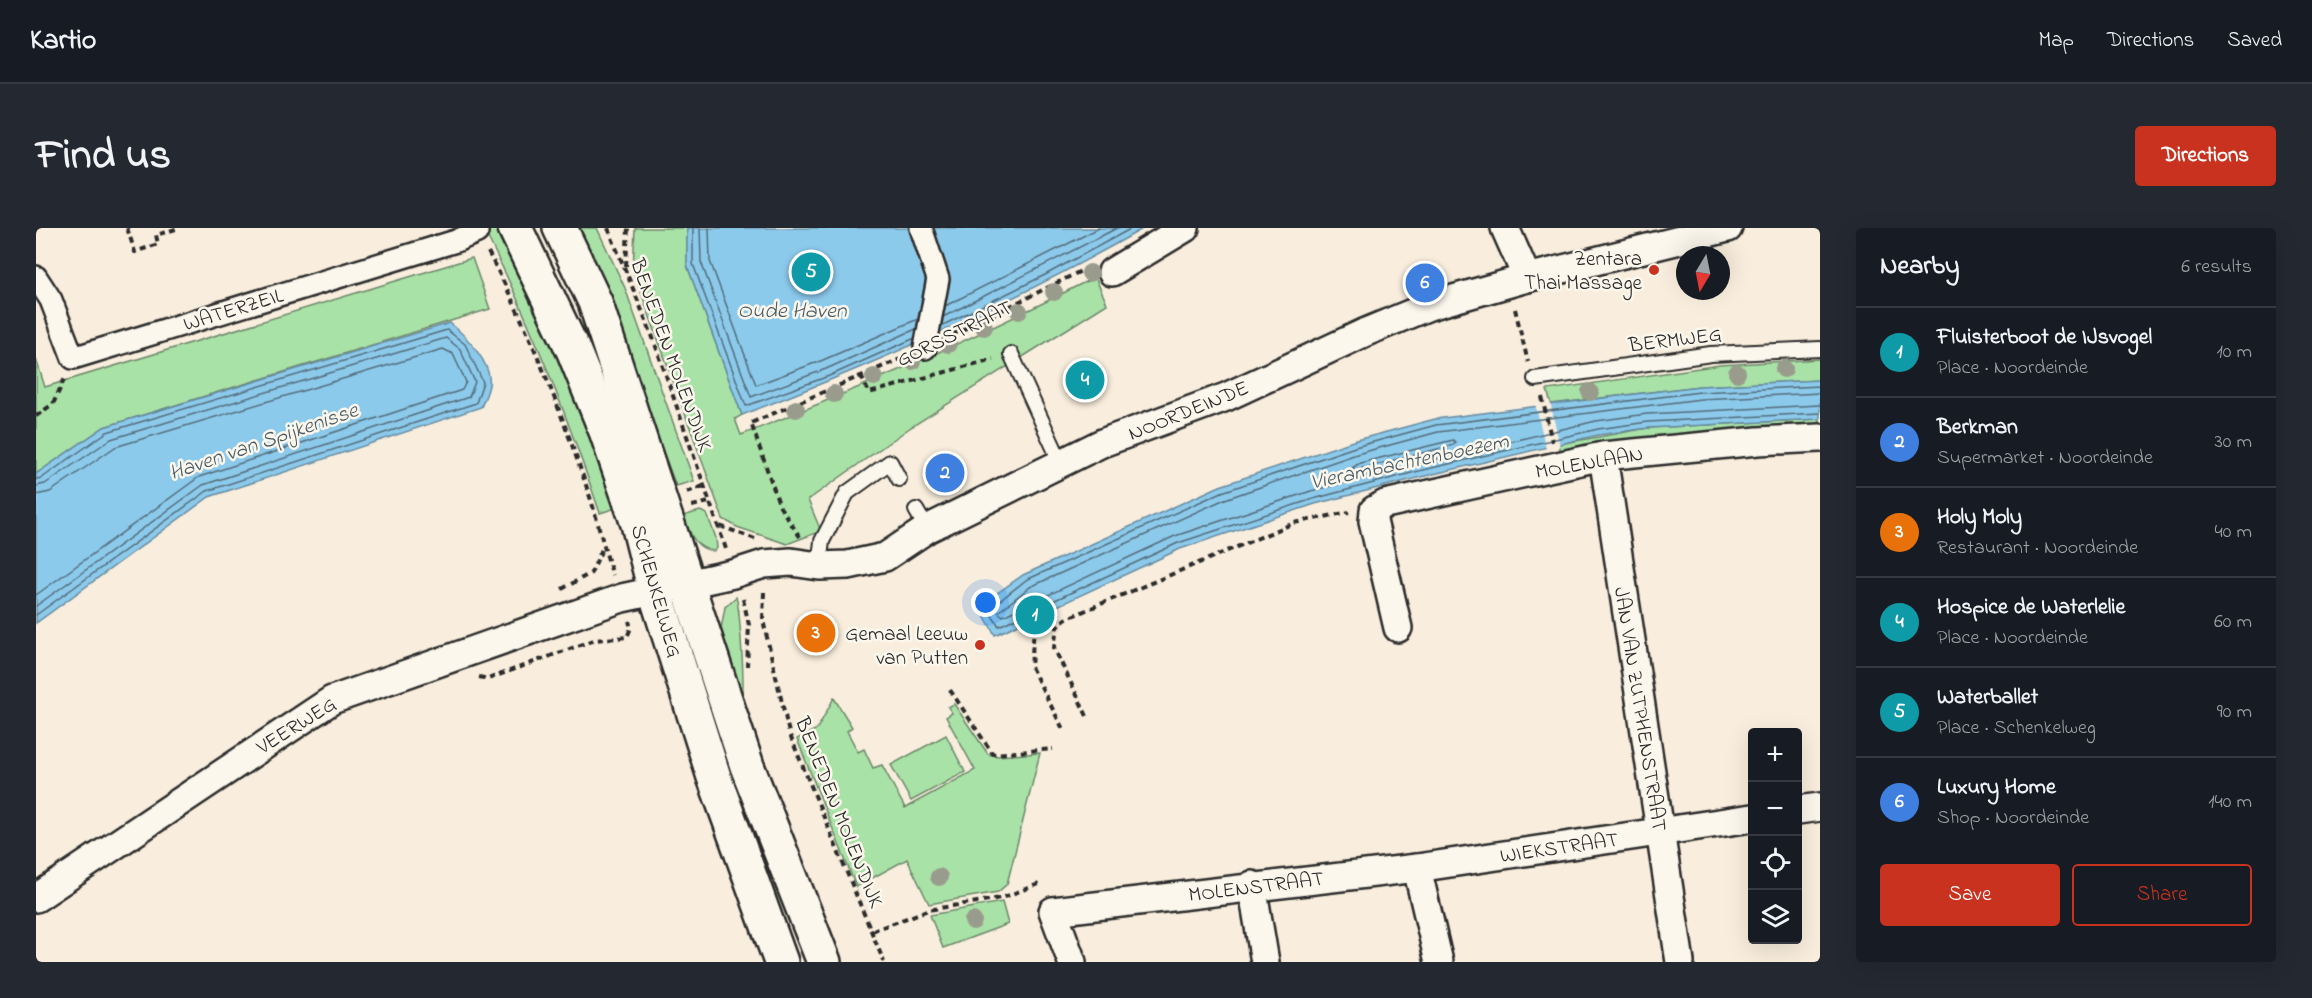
<!DOCTYPE html>
<meta charset="utf-8">
<style>
:root{--surface:#171b24;--page:#242831;--text:#f1f3f6;--muted:#9ea1a6;--line:#363941;--accent:#c8321e}
body{margin:0;font-family:"Indie Flower",sans-serif;background:var(--page);color:var(--text)}
.controls{position:absolute;right:18px;bottom:18px;display:grid;overflow:hidden;border-radius:6px;box-shadow:0 6px 24px #0002}
.controls button{width:54px;height:54px;display:grid;place-items:center;padding:0;border:0;border-bottom:2px solid var(--line);background:var(--surface);color:var(--text);font:30px sans-serif}
.compass{position:absolute;left:1640px;top:18px;width:54px;height:54px;border-radius:50%;background:var(--surface);box-shadow:0 6px 24px #0002;rotate:190deg}
.you{position:absolute;left:950px;top:375px;width:21px;height:21px;margin:-15px;border:4px solid #fff;border-radius:50%;background:#1a73e8;box-shadow:0 0 0 9px #1a73e833}
.badge{display:grid;place-items:center;width:39px;height:39px;border-radius:50%;background:var(--accent);color:#fff;font-size:20px;font-weight:700}
.pin{position:absolute;translate:-50% -50%;border:3px solid #fff;box-shadow:0 2px 6px #0006}
.list{margin:0;padding:0;list-style:none}
h2{display:flex;justify-content:space-between;align-items:center;height:78px;margin:0;padding:0 24px;font-size:26px}
h2 small{font-size:20px;font-weight:400;color:var(--muted)}
.list li{display:grid;grid-template-columns:39px 1fr auto;gap:18px;align-items:center;box-sizing:border-box;height:90px;padding:0 24px;border-top:2px solid var(--line)}
.list b{display:block;font-size:22px;white-space:nowrap}
.list p{margin:0;font-size:20px;white-space:nowrap;color:var(--muted)}
.list em{font-size:20px;font-style:normal;color:var(--muted)}
.actions{display:flex;gap:12px;padding:18px 24px}
.actions a{flex:1;padding:14px 0;border:2px solid var(--accent);border-radius:6px;text-align:center;font-size:21px;color:var(--accent)}
.actions .main{background:var(--accent);color:#fff}
.icon{flex:none;width:33px;height:33px;fill:none;stroke:currentColor;stroke-width:2;stroke-linecap:round;stroke-linejoin:round}
.map{position:relative;flex:none;width:1784px;height:734px;overflow:hidden;border-radius:6px}
header{display:flex;align-items:center;gap:36px;box-sizing:border-box;height:84px;padding:0 30px;background:var(--surface);border-bottom:2px solid var(--line)}
header strong{font-size:28px}
nav{display:flex;gap:33px;margin-inline-start:auto;font-size:21px}
.intro{display:flex;align-items:center;justify-content:space-between;box-sizing:border-box;height:144px;padding:0 36px}
h1{margin:0;font-size:42px}
.button{padding:15px 27px;border-radius:6px;background:var(--accent);color:#fff;font-size:21px;font-weight:700}
main{display:flex;gap:36px;padding:0 36px}
aside{flex:1;background:var(--surface);border-radius:6px;box-shadow:0 6px 24px #0002}
.map>svg:first-child{display:block}
.green{fill:#a9e2a7;stroke:#6a8669;stroke-width:1.5}
.water{fill:#8ccaec;stroke:#658a9f;stroke-width:1.5}
.pier{fill:#f9eedd}
.lines{fill:none;stroke-linecap:round;stroke-linejoin:round}
.shore{stroke:#526b78;stroke-width:1.5}
.service-casing{stroke:#2b2b2b;stroke-width:18}
.pedestrian-casing{stroke:#2b2b2b;stroke-width:26}
.minor-casing{stroke:#2b2b2b;stroke-width:32}
.secondary-casing{stroke:#2b2b2b;stroke-width:38}
.path{stroke:#2b2b2b;stroke-width:4;stroke-dasharray:6 4.5;stroke-linecap:butt}
.service{stroke:#fbf7ec;stroke-width:14}
.pedestrian{stroke:#fbf7ec;stroke-width:21}
.minor{stroke:#fbf7ec;stroke-width:27}
.secondary{stroke:#fbf7ec;stroke-width:33}
.tree{fill:#999c8c}
.poi-dot{fill:#c8321e;stroke:#fbf7ec;stroke-width:2}
.labels{text-anchor:middle;stroke-width:5;stroke-linejoin:round;paint-order:stroke}
.poi-label{font-size:21px;fill:#2b2b2b;stroke:#fbf7ec;text-anchor:end}
.street-label{font-size:21px;fill:#2b2b2b;stroke:#fbf7ec}
.water-label{font-size:22px;font-style:italic;fill:#485b65;stroke:#fbf7ec}
</style>
<header>
<strong>Kartio</strong>
<nav><a>Map</a><a>Directions</a><a>Saved</a></nav>
</header>
<div class="intro"><h1>Find us</h1><a class="button">Directions</a></div>
<main>
<div class="map">
<svg width="1784" height="734" viewBox="0 0 1784 734">
<rect width="100%" height="100%" fill="#f9eedd"/>
<filter id="ink" filterUnits="userSpaceOnUse"><feTurbulence type="fractalNoise" baseFrequency=".0167" numOctaves="2"/><feDisplacementMap in="SourceGraphic" scale="12" xChannelSelector="R" yChannelSelector="G"/><feConvolveMatrix kernelMatrix="1 2 1 2 8 2 1 2 1" color-interpolation-filters="sRGB"/></filter>
<g filter="url(#ink)">
<g class="green">
<path d="M447,0H464C508,91 547,184 580,280L564,285C531,187 494,91 447,0Z"/>
<path d="M536,0H561L589,60L658,253L640,258L581,101Z"/>
<path d="M599,0H651V37L706,187L699,191L705,207C826,160 944,108 1059,49L1071,76L875,199L772,272L785,303L751,316L701,299L687,291L597,42Z"/>
<path d="M436,30L454,81L68,199L0,246V131L9,159Z"/>
<path d="M1784,131V152L1664,158L1515,176L1511,162L1684,137Z"/>
<path d="M1784,191V205L1526,230L1523,216L1612,200Z"/>
<path d="M664,283L671,286L680,310L681,320L678,323C658,321 654,304 647,288Z"/>
<path d="M700,369C704,380 709,463 706,468L685,401L689,379Z"/>
<path d="M798,470L816,499L811,503L822,524L828,521L837,540L846,537L869,580L939,542L910,489L916,485L912,479L918,476L952,526L962,528L1004,525L971,656L962,664L893,676L871,631L820,659L761,511L781,501Z"/>
<path d="M910,507L929,544L875,573L855,537Z"/>
<path d="M966,674L972,696L907,720L894,687Z"/>
</g>
<g class="water">
<path d="M651,0H1108C979,74 845,134 706,187L651,37Z"/>
<path d="M414,95C429,107 457,136 453,157C452,164 448,172 445,179L173,269L0,395V246L68,199Z"/>
<path d="M1784,152V191L1612,200L1562,207L1385,249L1279,276L1144,321L959,407L943,378L987,347L1184,258L1317,213L1399,191L1664,158Z"/>
</g>
<path class="pier" d="M1514,173L1524,219L1510,221L1499,175Z"/>
<g class="lines">
<g class="shore">
<path d="M657,0V36L710,178L793,148L879,110"/>
<path d="M664,0L665,34L715,169L790,141L880,101"/>
<path d="M673,0L674,33L720,157L787,132L882,91"/>
<path d="M909,78L1063,0"/>
<path d="M907,89L1081,0"/>
<path d="M905,98L1009,47L1096,0"/>
<path d="M1784,158L1664,164L1400,197L1319,219L1186,264L990,352L952,382L963,398L1142,315L1277,271L1383,243L1562,201L1612,194L1784,185"/>
<path d="M1784,165L1665,171L1402,204L1321,226L1189,271L994,359L962,384L967,388L1139,308L1275,263L1381,236L1560,193L1611,186L1784,177"/>
<path d="M1417,212L1419,214L1417,217L1320,242L1316,240L1324,235Z"/>
<path d="M0,251L6,250L71,204L411,102L429,116L447,154L440,175L171,263L0,387"/>
<path d="M0,258L9,256L75,211L410,110L424,121L439,154L433,169L167,257L0,378"/>
<path d="M0,267L14,264L79,219L407,121L417,126L430,154L426,162L163,249L0,367"/>
</g>
<g class="service-casing">
<g id="service">
<path d="M975,126L1025,235"/>
<path d="M1499,151L1675,126L1784,121"/>
<path d="M880,282L891,301"/>
<path d="M783,338L786,313L811,265L854,234L863,251"/>
</g>
</g>
<g class="pedestrian-casing">
<g id="pedestrian">
<path d="M885,0L902,51L889,120"/>
<path d="M0,49L15,72L37,130L420,13L441,4"/>
</g>
</g>
<g class="minor-casing">
<g id="minor">
<path d="M1469,0L1491,50"/>
<path d="M1076,44L1149,0"/>
<path d="M1567,228L1644,734"/>
<path d="M1362,400L1337,293L1338,282L1349,276L1567,228L1722,213L1784,210"/>
<path d="M1762,582L1784,579"/>
<path d="M1381,640L1403,734"/>
<path d="M1216,657L1229,734"/>
<path d="M0,670L296,472L586,370L697,346L728,336L755,334L783,338L812,337L849,329L891,301L1066,215L1190,169L1330,104L1393,78L1491,50L1692,0"/>
<path d="M1036,734L1017,683L1381,640L1716,590"/>
</g>
</g>
<g class="secondary-casing">
<g id="secondary">
<path d="M479,0L538,124L570,203L602,296L619,363L678,549L745,734"/>
<path d="M524,0L559,74L711,538L788,734"/>
</g>
</g>
<g class="path">
<path d="M91,0L99,24L122,16L120,7L143,0"/>
<path d="M572,0L616,107L690,321"/>
<path d="M452,24C494,102 527,188 555,272C563,297 568,322 577,347"/>
<path d="M590,38L592,0"/>
<path d="M1479,81L1492,134"/>
<path d="M916,107L1049,41"/>
<path d="M825,148L833,165L957,131"/>
<path d="M1506,169L1516,214"/>
<path d="M0,188L17,176L29,150"/>
<path d="M651,264L668,258"/>
<path d="M656,278L673,274"/>
<path d="M684,298L719,311"/>
<path d="M764,309L744,279L715,195L869,129"/>
<path d="M526,361L555,345L567,319"/>
<path d="M728,364L727,392L753,505L848,734"/>
<path d="M707,371L713,397L711,438"/>
<path d="M999,387L995,439L1027,501"/>
<path d="M443,449L452,451L558,412L591,409L595,400L593,393"/>
<path d="M914,462L957,526L1017,521"/>
<path d="M1051,488L1018,420L1021,399L1029,391L1258,295L1313,284"/>
<path d="M836,703L892,682L965,670L1006,655"/>
</g>
<use href="#service" class="service"/>
<use href="#pedestrian" class="pedestrian"/>
<use href="#minor" class="minor"/>
<use href="#secondary" class="secondary"/>
</g>
<g class="tree">
<circle cx="1054" cy="45" r="9"/>
<circle cx="1018" cy="64" r="9"/>
<circle cx="983" cy="83" r="9"/>
<circle cx="948" cy="99" r="9"/>
<circle cx="912" cy="116" r="9"/>
<circle cx="876" cy="133" r="9"/>
<circle cx="1748" cy="141" r="9"/>
<circle cx="1701" cy="145" r="9"/>
<circle cx="838" cy="149" r="9"/>
<circle cx="1554" cy="164" r="9"/>
<circle cx="798" cy="166" r="9"/>
<circle cx="760" cy="181" r="9"/>
<circle cx="903" cy="649" r="9"/>
<circle cx="937" cy="693" r="9"/>
</g>
</g>
<g class="poi-dot">
<circle cx="1618" cy="42" r="6"/>
<circle cx="944" cy="417" r="6"/>
</g>
<g class="labels">
<g class="poi-label">
<text x="1606" y="37">Zentara<tspan x="1606" dy="24">Thai Massage</tspan></text>
<text x="932" y="412">Gemaal Leeuw<tspan x="932" dy="24">van Putten</tspan></text>
</g>
<g class="street-label">
<text transform="translate(197 81) rotate(-17)" y="7">WATERZEIL</text>
<text transform="translate(918 105) rotate(-26)" y="7">GORSSTRAAT</text>
<text transform="translate(1639 111) rotate(-7)" y="7">BERMWEG</text>
<text transform="translate(636 127) rotate(70)" y="7">BENEDEN MOLENDIJK</text>
<text transform="translate(1152 182) rotate(-22)" y="7">NOORDEINDE</text>
<text transform="translate(1553 234) rotate(-10)" y="7">MOLENLAAN</text>
<text transform="translate(621 363) rotate(74)" y="7">SCHENKELWEG</text>
<text transform="translate(1605 481) rotate(81)" y="7">JAN VAN ZUTPHENSTRAAT</text>
<text transform="translate(260 497) rotate(-32)" y="7">VEERWEG</text>
<text transform="translate(804 584) rotate(68)" y="7">BENEDEN MOLENDIJK</text>
<text transform="translate(1523 619) rotate(-8)" y="7">WIEKSTRAAT</text>
<text transform="translate(1220 658) rotate(-7)" y="7">MOLENSTRAAT</text>
</g>
<g class="water-label">
<text x="756" y="89">Oude Haven</text>
<text transform="translate(227 212) rotate(-19)" y="8">Haven van Spijkenisse</text>
<text transform="translate(1373 232) rotate(-12)" y="8">Vierambachtenboezem</text>
</g>
</g>
</svg>
<div class="controls">
<button>+</button>
<button>−</button>
<button><svg class="icon" aria-label="locate" viewBox="0 0 24 24"><circle cx="12" cy="12" r="6"/><path d="M12 2v4M12 18v4M2 12h4M18 12h4"/></svg></button>
<button><svg class="icon" aria-label="layers" viewBox="0 0 24 24"><path d="M12 4l9 5-9 5-9-5zM3 14l9 5 9-5"/></svg></button>
</div>
<svg class="compass" viewBox="-18 -18 36 36"><path d="M0-13l5 13h-10z" fill="#e53935"/><path d="M0 13l5-13h-10z" fill="#9ea1a6"/></svg>
<div class="you"></div>
<div class="pin badge" style="left:999px;top:387px;background:#0f9aa8">1</div>
<div class="pin badge" style="left:909px;top:245px;background:#3f7fe0">2</div>
<div class="pin badge" style="left:780px;top:405px;background:#e8710a">3</div>
<div class="pin badge" style="left:1049px;top:152px;background:#0f9aa8">4</div>
<div class="pin badge" style="left:775px;top:44px;background:#0f9aa8">5</div>
<div class="pin badge" style="left:1389px;top:55px;background:#3f7fe0">6</div>
</div>
<aside>
<h2>Nearby<small>6 results</small></h2>
<ul class="list">
<li><span class="badge" style="background:#0f9aa8">1</span><div><b>Fluisterboot de IJsvogel</b><p>Place · Noordeinde</p></div><em>10 m</em></li>
<li><span class="badge" style="background:#3f7fe0">2</span><div><b>Berkman</b><p>Supermarket · Noordeinde</p></div><em>30 m</em></li>
<li><span class="badge" style="background:#e8710a">3</span><div><b>Holy Moly</b><p>Restaurant · Noordeinde</p></div><em>40 m</em></li>
<li><span class="badge" style="background:#0f9aa8">4</span><div><b>Hospice de Waterlelie</b><p>Place · Noordeinde</p></div><em>60 m</em></li>
<li><span class="badge" style="background:#0f9aa8">5</span><div><b>Waterballet</b><p>Place · Schenkelweg</p></div><em>90 m</em></li>
<li><span class="badge" style="background:#3f7fe0">6</span><div><b>Luxury Home</b><p>Shop · Noordeinde</p></div><em>140 m</em></li>
</ul>
<div class="actions"><a class="main">Save</a><a>Share</a></div>
</aside>
</main>
